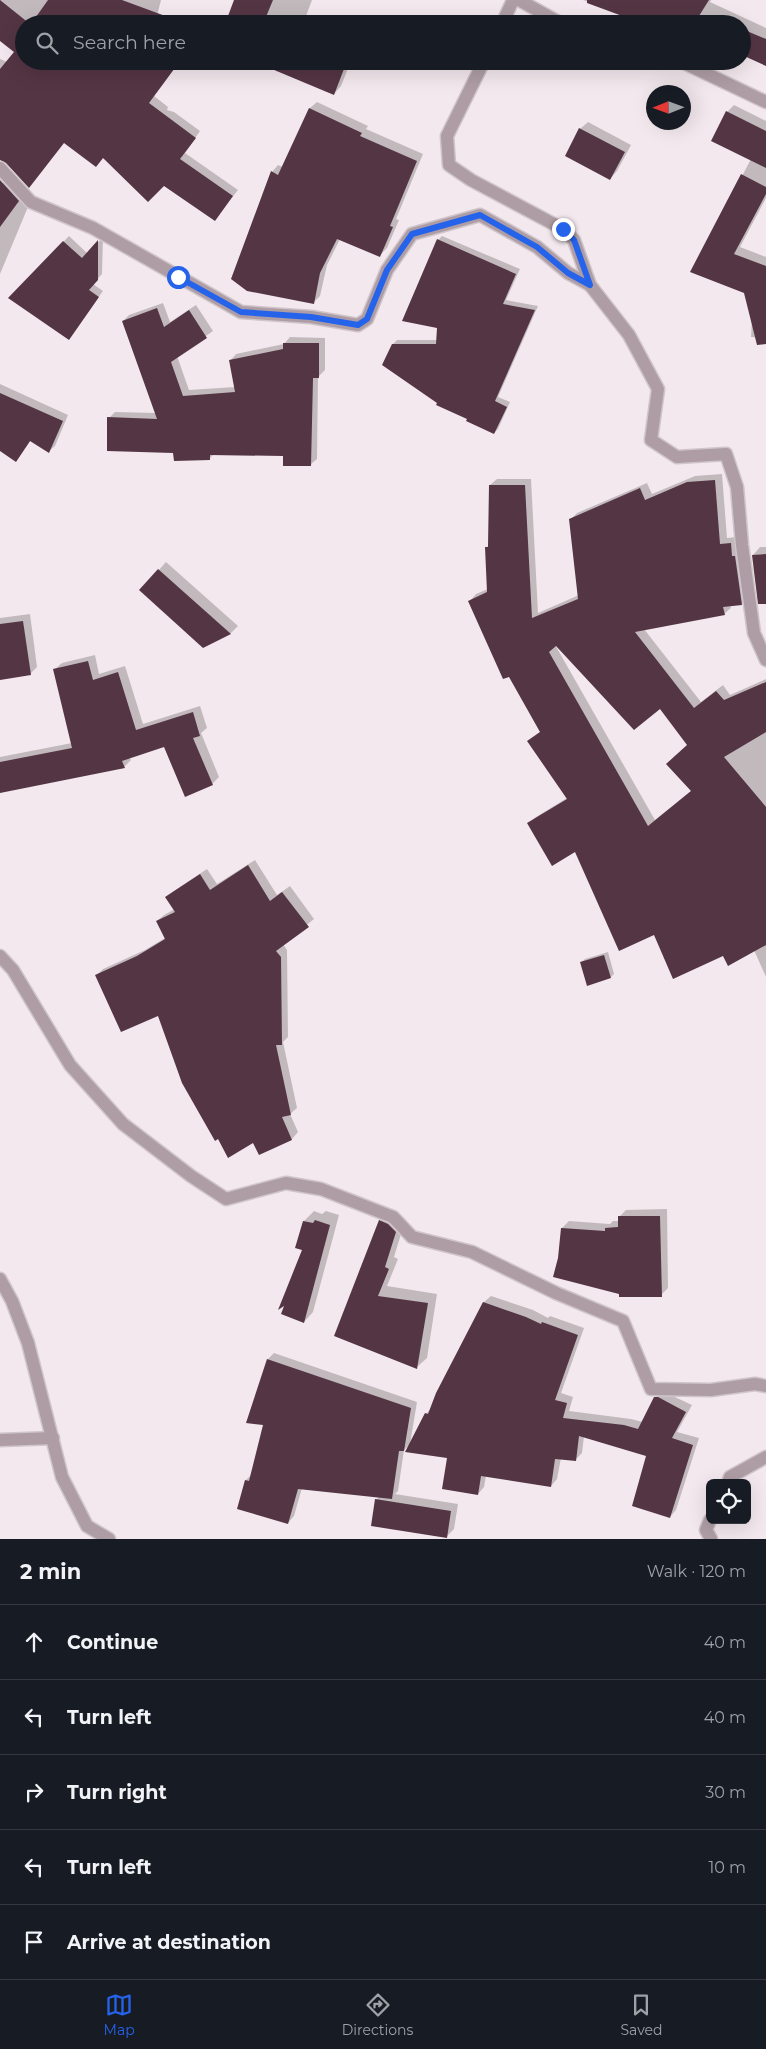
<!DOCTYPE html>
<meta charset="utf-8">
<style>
:root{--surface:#171b24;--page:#20242c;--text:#f1f3f6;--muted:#9ea1a6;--line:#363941;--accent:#2563eb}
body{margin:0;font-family:Montserrat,sans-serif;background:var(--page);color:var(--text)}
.controls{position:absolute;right:15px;bottom:15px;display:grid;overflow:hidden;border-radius:8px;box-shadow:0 5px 20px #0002}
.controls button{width:45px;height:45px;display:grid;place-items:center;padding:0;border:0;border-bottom:1px solid var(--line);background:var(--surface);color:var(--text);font:25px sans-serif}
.compass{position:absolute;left:646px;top:85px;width:45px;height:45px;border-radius:50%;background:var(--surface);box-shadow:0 5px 20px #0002;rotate:269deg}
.stop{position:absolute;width:15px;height:15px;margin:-11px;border:4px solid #2563eb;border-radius:50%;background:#fff}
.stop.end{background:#2563eb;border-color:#fff;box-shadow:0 1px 5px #0008}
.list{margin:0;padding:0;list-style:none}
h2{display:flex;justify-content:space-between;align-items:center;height:65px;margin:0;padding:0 20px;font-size:21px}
h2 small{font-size:16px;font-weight:400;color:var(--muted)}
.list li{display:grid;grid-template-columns:32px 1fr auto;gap:15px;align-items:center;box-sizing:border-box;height:75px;padding:0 20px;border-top:1px solid var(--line)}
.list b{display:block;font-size:19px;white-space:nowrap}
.list em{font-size:16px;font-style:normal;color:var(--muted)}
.icon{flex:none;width:28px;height:28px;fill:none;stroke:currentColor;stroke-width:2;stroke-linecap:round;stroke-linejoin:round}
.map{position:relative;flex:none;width:766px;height:1539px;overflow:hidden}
.search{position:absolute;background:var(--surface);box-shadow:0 5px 20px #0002;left:15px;right:15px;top:15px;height:55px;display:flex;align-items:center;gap:12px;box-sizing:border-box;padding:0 18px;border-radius:28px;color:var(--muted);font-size:19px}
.sheet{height:440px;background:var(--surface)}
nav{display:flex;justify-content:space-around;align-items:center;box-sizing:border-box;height:70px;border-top:1px solid var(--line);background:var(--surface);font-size:14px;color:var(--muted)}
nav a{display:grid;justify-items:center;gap:2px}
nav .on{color:var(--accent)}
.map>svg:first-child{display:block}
.shadow{fill:#0003;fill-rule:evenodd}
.building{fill:#543544;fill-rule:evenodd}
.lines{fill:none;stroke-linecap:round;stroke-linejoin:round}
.minor-casing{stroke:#cfc5ca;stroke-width:15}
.minor{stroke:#ae9da4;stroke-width:12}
.route{stroke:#2563eb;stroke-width:6}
</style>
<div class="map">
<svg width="766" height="1539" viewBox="0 0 766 1539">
<rect width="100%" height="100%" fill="#f3e8ed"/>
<g class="shadow">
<path d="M0,0H161L155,24H24L0,33Z"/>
<path d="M235,0H312L303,24H226Z"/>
<path d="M583,0H711L710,2L766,28V64L742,54V24H647Z"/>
<path d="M0,59L45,78L47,61H180L154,96L168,107L167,110L174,112L200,131L185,153L238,190L215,219L164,184L104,157L96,166L64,142L29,186L0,151Z"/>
<path d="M252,61H351L341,86L334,94Z"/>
<path d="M317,102L368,126L366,129L423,154L396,219L399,220L387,248L380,255L340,239L327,265L320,296L313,303L272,172L278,165L283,167L310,108Z"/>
<path d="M734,105L766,121V198L740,247L766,257V338L751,337L752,318L745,292L692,271L751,159L727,112Z"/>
<path d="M588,122L631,145L617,171L610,179L580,129Z"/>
<path d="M8,177L30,202L0,274V189L3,183Z"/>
<path d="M69,236L88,254L103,237L102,274L93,284L103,291L69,338L10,298Z"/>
<path d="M442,236L520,269L506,300L538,306L498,397L510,402L498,429L494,433L439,403L393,344L397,340H437L438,240Z"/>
<path d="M163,303L170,322L196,305L213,331L177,356L189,390L235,387L230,361L236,354L284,344L290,337L325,338V370L318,377L317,459L310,465L285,455L214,454L209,459L175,452L109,418L115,412L156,413L123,321L129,315Z"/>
<path d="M0,384L68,415L55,446L49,451L31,440L16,461L0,450Z"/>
<path d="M722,474L727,538L737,537L748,598L742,604L730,605L731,608L724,614L644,629L701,702L723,685L730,695L766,679V977L754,950L723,955L655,934L576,850L529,823L536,817L567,798L529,741L541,731L470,601L476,594L488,589L487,547L490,544V485L497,479H531L538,613L579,595L570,520L577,513L647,483L652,494L695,476ZM554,643L660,707L688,744L692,790L655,820Z"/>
<path d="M760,547H766V603L753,555Z"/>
<path d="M166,562L238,626L231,633L203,646L141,590Z"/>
<path d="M30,614L37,667L30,674L0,678V618Z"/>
<path d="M95,655L99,674L125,666L143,724L200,706L207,728L201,733L219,777L212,784L165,746L129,757L131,760L124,767L0,791V757L72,743L55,669L62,663Z"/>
<path d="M255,860L277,895L290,886L314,919L283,944L287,950L288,1037L283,1042L297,1108L290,1114L298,1132L292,1139L260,1154L254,1142L158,1015L97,975L103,969L145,950L165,938L157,921L164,915L175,909L167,897L174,891L207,869L217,884Z"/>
<path d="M608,952L614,974L611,977L588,984L581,963L585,959Z"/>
<path d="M667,1209L668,1288L661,1295L620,1293L559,1258L562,1228L569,1221L610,1224L613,1221H619V1217L626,1210Z"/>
<path d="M314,1211L322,1214L326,1211L339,1215L313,1312L304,1322V1221Z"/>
<path d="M390,1211L405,1221L394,1257L398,1259L387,1286L437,1294L427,1358L417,1367L336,1335L380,1221Z"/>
<path d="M491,1296L533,1310L548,1318L550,1316L584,1328L561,1393L573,1397L569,1411L631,1419L643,1422L655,1398L662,1391L692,1405L677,1432L699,1438L676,1510L670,1517L647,1455L584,1436L582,1453L575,1460L561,1458L557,1479L551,1486L486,1476L484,1487L478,1494L448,1457L426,1414L431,1409L437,1394L484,1302Z"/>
<path d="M274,1353L417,1402L410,1444L404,1450L398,1491L395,1494L458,1504L454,1529L447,1536L376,1500L380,1496L302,1488L294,1516L288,1523L239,1508L246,1480L251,1475L265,1424L268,1359Z"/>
</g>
<g class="building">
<path d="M0,0L30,24H24V61H180L149,103L196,138L180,159L233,196L215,221L164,186L148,202L103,158L96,167L64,143L29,188L6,163L0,160V69L14,52L0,41Z"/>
<path d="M48,0H122L168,17L166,24H31Z"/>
<path d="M234,0H273L263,24H225Z"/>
<path d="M587,0H709L694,24H644L587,3Z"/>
<path d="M742,29L766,39V66L742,55Z"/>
<path d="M253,61H347L334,95Z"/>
<path d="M309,108L362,133L360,136L417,161L390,226L393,227L380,257L337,239L320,273L314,304L247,291L231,279L271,171L278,175Z"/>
<path d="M726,111L766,131V168L711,141Z"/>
<path d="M579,128L625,152L610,180L565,156Z"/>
<path d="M741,174L766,187V194L734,254L766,266V344L757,345L744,293L690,272Z"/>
<path d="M0,180L19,201L0,227Z"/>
<path d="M437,239L516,274L503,304L535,310L495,401L507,407L494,434L466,421L467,419L436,405L437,403L382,365L392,344H436L437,328L402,321Z"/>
<path d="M98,240V280L89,290L99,297L69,340L8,298L63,241L82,258Z"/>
<path d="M157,308L164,327L189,310L207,338L171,362L183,396L235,392L229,360L283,349V343H319V378H313L311,466H283V456L210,455V460L174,461L173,453L107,451V417L157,419L122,321Z"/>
<path d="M0,393L63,421L49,453L30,441L16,462L0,451Z"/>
<path d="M715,480L720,544L731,543L732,556H735L742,605L723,607L725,615L635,632L694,708L716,691L724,700L766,682V732L724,757L766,807V945L728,966L723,956L673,979L654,935L619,951L575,852L552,866L527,823L567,799L527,741L540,732L509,677L503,679L468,601L487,592L485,547H488L489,485H525L532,618L578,599L569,519L640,488L645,500L687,482ZM556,646L634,730L660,709L687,745L666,764L691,791L648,826L549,652Z"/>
<path d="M766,554V604H758L752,555Z"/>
<path d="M158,569L231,634L203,648L139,590Z"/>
<path d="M23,621L31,675L0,680V624Z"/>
<path d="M88,661L93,680L118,672L136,730L193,712L200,736L193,738L213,785L185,797L164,747L122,761L125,768L0,793V762L72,748L53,669Z"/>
<path d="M248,865L270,901L282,892L309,927L276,951L281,957L282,1045H276L291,1115L282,1117L292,1140L259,1155L253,1143L228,1158L218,1139L215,1141L182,1083L158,1016L121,1032L95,975L137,956L165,939L156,921L175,912L165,897L200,874L210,890Z"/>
<path d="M604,955L611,978L587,986L580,962Z"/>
<path d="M618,1216H660L662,1297H619V1294L553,1277L558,1258L561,1228L605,1231V1228L618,1227Z"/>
<path d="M315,1220L330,1225L304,1323L281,1314L284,1306L278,1310L302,1250L295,1248L303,1221L313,1223Z"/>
<path d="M379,1220L388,1224L396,1232L385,1267L389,1269L378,1296L428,1303L417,1369L334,1336Z"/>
<path d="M483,1302L526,1317L541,1324L542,1322L578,1335L555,1400L567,1403L563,1418L624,1425L638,1429L654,1397H658L686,1412L672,1438L693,1445L670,1518L632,1506L646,1456L579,1436L576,1461L555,1459L551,1487L481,1476L478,1495L442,1489L447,1458L405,1452L425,1413L428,1414L436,1393Z"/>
<path d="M267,1359L411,1408L404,1451H399L392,1499L298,1489L288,1524L237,1509L245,1480L249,1481L263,1425L246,1423Z"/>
<path d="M375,1499L451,1511L447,1538L371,1526Z"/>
</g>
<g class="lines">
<g class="minor-casing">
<g id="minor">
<path d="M519,0L562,24"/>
<path d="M502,24L513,0"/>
<path d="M484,61L447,136L449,165L471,180L563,229L574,240L590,285L629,335L658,389L651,440L677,457L726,454L737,487L742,545L754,633L766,660"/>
<path d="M680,61L766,102"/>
<path d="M0,168L31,202L93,228L241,312L311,317L358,325L367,319L387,270L412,234L480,215L537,247L568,273L590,285"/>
<path d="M0,956L13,970L70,1065L123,1124L191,1176L226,1199L286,1183L321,1189L393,1217L412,1237L472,1252L556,1293L623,1321L651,1389L711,1390L755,1384L766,1386"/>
<path d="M0,1279L12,1301L28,1343L62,1477L87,1526L109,1539"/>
<path d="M0,1440L53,1438"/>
<path d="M728,1483L730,1477L766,1457"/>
<path d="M710,1520L706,1530L711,1539"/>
</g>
</g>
<use href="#minor" class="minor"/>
</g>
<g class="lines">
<path class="route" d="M178,277L241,312L311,317L358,325L367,319L387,270L412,234L480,215L537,247L568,273L590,285L574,240L563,229"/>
</g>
</svg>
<div class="controls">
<button><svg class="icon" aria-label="locate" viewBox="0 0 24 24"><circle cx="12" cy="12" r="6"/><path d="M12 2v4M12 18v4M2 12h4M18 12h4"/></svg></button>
</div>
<svg class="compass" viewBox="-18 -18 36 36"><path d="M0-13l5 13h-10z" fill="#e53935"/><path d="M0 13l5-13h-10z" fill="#9ea1a6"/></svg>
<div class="stop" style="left:178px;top:277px"></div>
<div class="stop end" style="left:563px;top:229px"></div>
<div class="search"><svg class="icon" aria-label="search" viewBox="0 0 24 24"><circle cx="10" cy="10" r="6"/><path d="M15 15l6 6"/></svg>Search here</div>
</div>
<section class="sheet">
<h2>2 min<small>Walk · 120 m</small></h2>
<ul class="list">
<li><svg class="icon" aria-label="ahead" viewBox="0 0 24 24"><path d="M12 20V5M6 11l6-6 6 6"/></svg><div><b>Continue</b></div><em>40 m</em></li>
<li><svg class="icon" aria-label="left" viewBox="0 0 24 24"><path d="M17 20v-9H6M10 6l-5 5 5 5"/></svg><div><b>Turn left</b></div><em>40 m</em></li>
<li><svg class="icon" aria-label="right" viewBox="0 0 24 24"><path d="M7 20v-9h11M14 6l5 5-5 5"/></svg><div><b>Turn right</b></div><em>30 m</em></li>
<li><svg class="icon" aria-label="left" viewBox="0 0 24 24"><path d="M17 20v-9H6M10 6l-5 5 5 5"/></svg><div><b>Turn left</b></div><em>10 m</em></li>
<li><svg class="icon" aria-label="arrive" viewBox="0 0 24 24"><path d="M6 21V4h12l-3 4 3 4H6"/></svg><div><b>Arrive at destination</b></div></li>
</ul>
</section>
<nav>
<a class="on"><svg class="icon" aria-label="map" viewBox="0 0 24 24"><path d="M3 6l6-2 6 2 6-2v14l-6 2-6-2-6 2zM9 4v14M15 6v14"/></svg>Map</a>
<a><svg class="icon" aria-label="directions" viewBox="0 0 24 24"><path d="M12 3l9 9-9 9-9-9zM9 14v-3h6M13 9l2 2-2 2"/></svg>Directions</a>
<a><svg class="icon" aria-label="saved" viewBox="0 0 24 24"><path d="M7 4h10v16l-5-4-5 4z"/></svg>Saved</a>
</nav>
